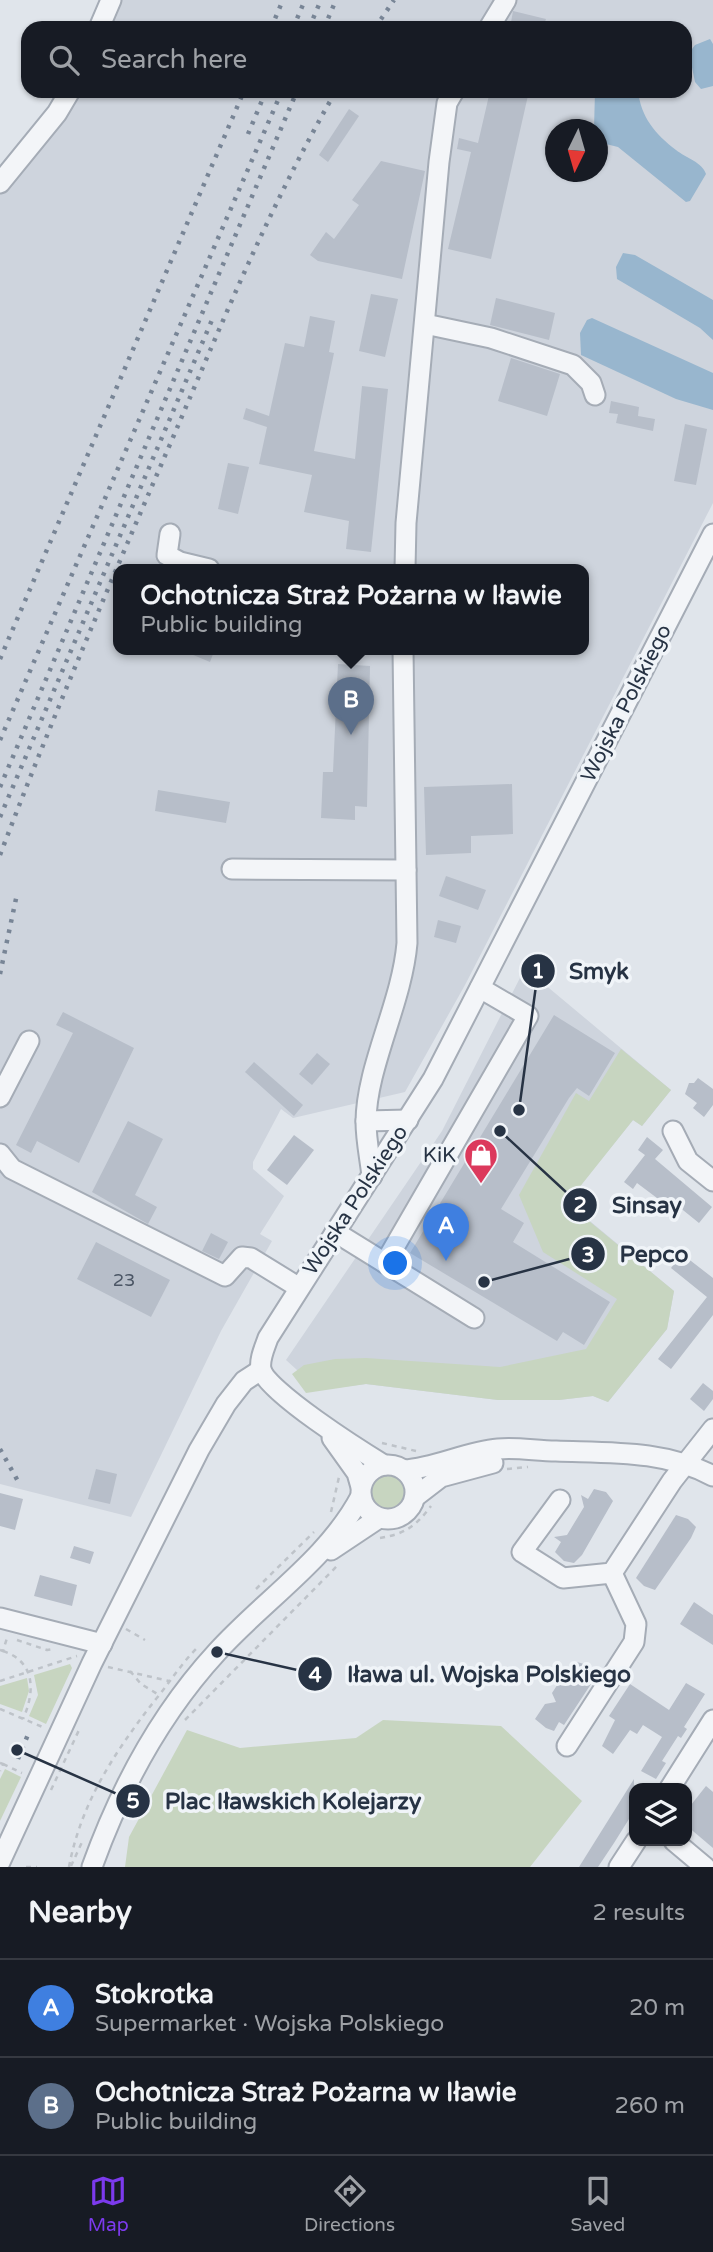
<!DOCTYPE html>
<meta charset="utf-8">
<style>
:root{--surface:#171b24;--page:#20242c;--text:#f1f3f6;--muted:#9ea1a6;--line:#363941;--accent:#7c3aed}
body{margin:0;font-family:"Varela Round",sans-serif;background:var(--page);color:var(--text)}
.controls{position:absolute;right:21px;bottom:21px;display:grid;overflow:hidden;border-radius:14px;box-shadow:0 2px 5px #0004}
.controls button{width:63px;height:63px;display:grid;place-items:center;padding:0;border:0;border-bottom:2px solid var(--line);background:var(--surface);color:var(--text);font:35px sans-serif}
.compass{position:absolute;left:545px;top:119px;width:63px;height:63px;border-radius:50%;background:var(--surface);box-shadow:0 2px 5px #0004;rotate:185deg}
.you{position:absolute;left:396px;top:1264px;width:24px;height:24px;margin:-18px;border:5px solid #fff;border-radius:50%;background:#1a73e8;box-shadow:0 0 0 10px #1a73e833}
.badge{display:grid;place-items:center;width:46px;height:46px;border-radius:50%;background:var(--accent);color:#fff;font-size:23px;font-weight:700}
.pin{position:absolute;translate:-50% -58px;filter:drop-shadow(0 2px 4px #0008)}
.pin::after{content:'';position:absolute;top:37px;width:24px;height:21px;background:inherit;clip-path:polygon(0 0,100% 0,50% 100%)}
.popup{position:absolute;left:113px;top:564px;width:476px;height:91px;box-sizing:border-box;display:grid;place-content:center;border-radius:14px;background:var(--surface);filter:drop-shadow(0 2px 5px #0005);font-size:23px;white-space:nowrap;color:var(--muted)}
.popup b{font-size:26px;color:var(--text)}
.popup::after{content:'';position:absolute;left:50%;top:100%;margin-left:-14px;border:14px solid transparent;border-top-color:var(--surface)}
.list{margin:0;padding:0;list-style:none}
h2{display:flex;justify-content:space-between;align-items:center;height:91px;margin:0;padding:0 28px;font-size:30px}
h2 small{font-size:23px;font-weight:400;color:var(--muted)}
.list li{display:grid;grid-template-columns:46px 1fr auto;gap:21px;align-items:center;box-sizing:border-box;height:98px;padding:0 28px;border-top:2px solid var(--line)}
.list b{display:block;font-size:26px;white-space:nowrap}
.list p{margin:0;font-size:23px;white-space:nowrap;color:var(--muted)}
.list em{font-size:23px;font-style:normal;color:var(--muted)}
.icon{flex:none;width:38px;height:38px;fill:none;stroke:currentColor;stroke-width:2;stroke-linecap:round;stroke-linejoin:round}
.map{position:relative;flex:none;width:713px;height:1867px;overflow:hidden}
.search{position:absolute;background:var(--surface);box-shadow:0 2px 5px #0004;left:21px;right:21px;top:21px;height:77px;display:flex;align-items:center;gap:18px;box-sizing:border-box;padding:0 24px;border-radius:21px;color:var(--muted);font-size:26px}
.sheet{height:287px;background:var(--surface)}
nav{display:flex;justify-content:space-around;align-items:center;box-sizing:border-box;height:98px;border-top:2px solid var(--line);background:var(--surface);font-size:19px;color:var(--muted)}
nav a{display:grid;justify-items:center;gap:4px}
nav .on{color:var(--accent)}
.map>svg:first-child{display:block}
.built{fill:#ced4dd;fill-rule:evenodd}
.green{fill:#c7d5c0}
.water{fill:#98b6ce}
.building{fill:#b7bec9}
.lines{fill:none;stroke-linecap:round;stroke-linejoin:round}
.minor-casing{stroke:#a5acb6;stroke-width:23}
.path{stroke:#bec3c9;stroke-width:2.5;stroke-dasharray:5 5;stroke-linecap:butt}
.minor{stroke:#f3f5f8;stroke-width:19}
.rail{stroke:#788596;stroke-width:4.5;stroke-dasharray:3.5 7;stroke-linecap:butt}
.labels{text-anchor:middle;stroke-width:7;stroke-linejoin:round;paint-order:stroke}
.number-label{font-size:18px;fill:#4b5665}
.street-label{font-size:21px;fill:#273344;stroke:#f0f4f8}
.poi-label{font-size:21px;fill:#273344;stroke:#f0f4f8;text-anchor:end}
.leader{fill:none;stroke:#273344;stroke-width:2.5}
.callout-dot{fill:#273344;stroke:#f0f4f8;stroke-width:2.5}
.mark-label{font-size:21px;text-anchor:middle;font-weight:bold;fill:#fff}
.callout-label{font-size:23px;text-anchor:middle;font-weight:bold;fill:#273344;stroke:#f0f4f8;stroke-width:7;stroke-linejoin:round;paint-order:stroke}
</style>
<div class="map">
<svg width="713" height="1867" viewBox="0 0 713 1867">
<rect width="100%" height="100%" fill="#e0e5eb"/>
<g class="built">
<path d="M115,0H713V503L465,985L405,1092L293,1118L281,1109L253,1162V1169L284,1196L260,1234L272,1241L221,1331L131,1517L0,1484V191L74,91H685V28H103ZM556,130H598V172H556ZM118,569H584V649H118Z"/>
<path d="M525,968L671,1090L642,1126L633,1120L567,1202L674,1291L667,1329L608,1402L593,1396L559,1400H498L366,1384L319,1390L286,1360L442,1131Z"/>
</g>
<g class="green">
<path d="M621,1049L671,1090L642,1126L633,1120L567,1203L674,1291L667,1329L608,1402L593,1396L559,1400H498L366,1384L306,1393L292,1374L304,1365L335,1359L366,1358L500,1367L586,1349L617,1299L543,1252L519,1195L576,1093L589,1101Z"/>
<circle cx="388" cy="1491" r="18"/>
<path d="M70,1664L72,1668L46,1724L29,1716L38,1695L34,1675Z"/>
<path d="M27,1678L29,1691L22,1712L0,1704V1686Z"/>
<path d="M383,1720L501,1726L582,1801L530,1867H125L129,1837L187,1730L240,1748L356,1738Z"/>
<path d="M5,1769L21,1777L0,1821V1779Z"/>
</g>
<g class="water">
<path d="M710,39L713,44V86L701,89L695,82L689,53L695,45Z"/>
<path d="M595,91H638C641,117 655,134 676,150C686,158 702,162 706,174L690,201L686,202L618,147L598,142V130L594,129Z"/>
<path d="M623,253L635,255L713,300V340L700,328L617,279L616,267Z"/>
<path d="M592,318L713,373V410L676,399L581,355L580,333L587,320Z"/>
</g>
<g class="building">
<path d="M513,11L546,19L543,28H510Z"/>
<path d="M490,91H529L491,259L448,249L471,152L457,149L459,138L478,143Z"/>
<path d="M349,109L359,116L328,162L319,155Z"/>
<path d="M381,161L425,171L402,279L318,261L310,255L326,232L334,239L359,205L352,200Z"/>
<path d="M371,294L398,299L385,357L359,351Z"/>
<path d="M496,298L555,313L549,340L490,325Z"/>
<path d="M310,316L335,321L329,352L334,353L314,451L355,459L362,386L388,389L371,552L346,549L349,521L304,512L312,475L259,464L267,427L243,419L246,408L269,416L285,343L304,347Z"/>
<path d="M511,358L560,374L547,416L498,401Z"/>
<path d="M611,401L639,407L638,416L655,419L653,431L616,423L618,414L609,413Z"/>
<path d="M685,424L707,429L696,485L674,481Z"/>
<path d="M228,463L249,467L238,514L218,509Z"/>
<path d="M179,649H215L210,662Z"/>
<path d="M338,664L370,666L367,807L355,806V820L321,818L323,772H333Z"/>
<path d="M512,784L513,834L471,836V853L426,855L424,787Z"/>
<path d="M158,790L230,802L226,823L155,811Z"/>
<path d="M446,876L486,890L478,910L439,896Z"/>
<path d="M438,920L461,926L456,943L434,937Z"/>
<path d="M63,1012L134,1048L79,1163L37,1141L31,1153L16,1145L73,1033L56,1025Z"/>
<path d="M554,1015L615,1053L589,1096L577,1088L569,1098L501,1209L524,1223L513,1242L610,1302L584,1345L563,1332L557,1341L410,1253Z"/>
<path d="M317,1053L330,1064L312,1085L299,1074Z"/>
<path d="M254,1062L303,1105L294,1116L245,1072Z"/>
<path d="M698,1078L713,1089V1105L704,1117L693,1108L697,1103L685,1094L689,1083H694Z"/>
<path d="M128,1121L163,1139L135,1195L157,1207L148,1224L92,1192Z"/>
<path d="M294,1135L314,1150L287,1185L267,1170Z"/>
<path d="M647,1137L663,1150L655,1159L712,1207L699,1223L673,1202L669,1207L637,1183L633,1189L624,1182L645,1155L638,1150Z"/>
<path d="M211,1233L228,1242L219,1259L202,1251Z"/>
<path d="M96,1242L170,1280L151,1317L77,1279Z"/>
<path d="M682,1254L713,1278V1315L671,1369L658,1359L707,1297L671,1268Z"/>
<path d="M703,1383L713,1391V1399L704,1411L690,1399Z"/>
<path d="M96,1469L117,1474L110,1504L88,1499Z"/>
<path d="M594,1489L606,1492L613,1501L582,1555L574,1563L564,1561L555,1552L561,1542L554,1537L567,1535L584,1507L581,1495L588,1499Z"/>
<path d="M0,1493L23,1499L15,1530L0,1526Z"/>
<path d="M676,1515L688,1519L696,1527L691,1538L655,1590L644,1586L636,1578Z"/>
<path d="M74,1546L94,1552L90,1564L70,1558Z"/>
<path d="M40,1575L77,1585L72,1606L34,1596Z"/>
<path d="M694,1602L713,1615V1645L680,1624Z"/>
<path d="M573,1661L584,1664L592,1672L586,1681L591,1684L564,1725L559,1722L554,1731L546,1728L535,1719L545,1704L556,1702L552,1693Z"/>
<path d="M686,1683L705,1694L684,1727L687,1729L681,1738L678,1736L662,1761L666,1763L656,1779L641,1771L662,1737L643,1725L637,1734L630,1730L613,1754L602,1746L615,1720L609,1716L630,1684L669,1710Z"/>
<path d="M634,1779V1811L614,1843L598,1867H579Z"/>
<path d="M706,1786L713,1792V1848L687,1826V1810Z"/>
</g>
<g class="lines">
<g class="minor-casing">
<g id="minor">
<path d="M99,28L111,0"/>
<path d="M489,28L506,0"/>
<path d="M0,183L57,113L70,91"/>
<path d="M425,324L491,338L573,365L591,383L595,395"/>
<path d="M170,534L167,555L180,562L209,569"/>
<path d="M405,569L406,523L439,162L447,103L454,91"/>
<path d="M232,869L406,870"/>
<path d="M0,1097L29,1041"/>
<path d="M366,1121L408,1120"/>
<path d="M673,1131L688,1161L713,1181"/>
<path d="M0,1154L12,1169L225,1276L242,1257L251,1258L298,1287"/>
<path d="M372,1176C370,1158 366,1140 366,1122C366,1067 402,1003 407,943L403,649"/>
<path d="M335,1232L474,1318"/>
<path d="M385,1263L528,1016L480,988"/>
<path d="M332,1438L357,1473L361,1487"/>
<circle cx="388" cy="1492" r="27"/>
<path d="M384,1465C361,1451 266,1391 261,1369C259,1359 265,1347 268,1338L433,1079L713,534"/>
<path d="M404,1470C436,1468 465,1452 498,1449C517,1447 537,1451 556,1451C611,1453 664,1450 713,1476"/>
<path d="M415,1497L441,1477L493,1463"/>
<path d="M560,1500L522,1552L563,1578L612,1573L672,1481L713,1429"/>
<path d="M331,1550L379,1518"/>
<path d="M0,1618L102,1644"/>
<path d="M567,1746L634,1642L636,1624L612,1573"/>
<path d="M670,1788L713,1720"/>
<path d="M674,1841L705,1867"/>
<path d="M0,1862L92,1663L199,1450L226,1404L244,1381L261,1370"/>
<path d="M92,1867C120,1789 161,1713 217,1652C264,1600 328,1559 361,1496"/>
<path d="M619,1867L636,1841"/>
</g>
</g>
<g class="path">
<path d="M382,1443L416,1451"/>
<path d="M507,1469L528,1467"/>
<path d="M331,1512L339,1477"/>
<path d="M380,1538C405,1534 416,1526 431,1506"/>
<path d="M256,1589L314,1532"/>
<path d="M126,1629L145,1640"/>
<path d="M17,1640L47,1650L53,1649"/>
<path d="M0,1650L3,1651L7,1638"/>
<path d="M3,1651C36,1662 35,1692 23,1719"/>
<path d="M108,1667L169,1681"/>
<path d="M130,1671L141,1684L159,1695"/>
<path d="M0,1681L77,1656"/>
<path d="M0,1709L45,1728"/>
<path d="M185,1720L337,1566"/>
<path d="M0,1763L3,1764L0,1771"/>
<path d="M3,1764L22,1773"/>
<path d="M51,1790L79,1730"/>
<path d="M71,1866L83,1840"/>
<path d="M26,1867H37"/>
<path d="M69,1867C81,1802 116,1750 156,1699C170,1682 181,1664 197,1648"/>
</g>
<use href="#minor" class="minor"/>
<g class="rail">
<path d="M271,28L283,0"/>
<path d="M293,28L305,0"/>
<path d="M309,28L321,0"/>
<path d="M324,28L336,0"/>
<path d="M375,28L394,0"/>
<path d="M248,134L266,91"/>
<path d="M0,659L244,91"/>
<path d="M0,740L282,91"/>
<path d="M0,787L297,91"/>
<path d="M0,817L212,320"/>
<path d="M0,855C54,713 114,574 174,435C224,318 272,201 336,91"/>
<path d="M0,974L17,894"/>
<path d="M0,1449L19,1483"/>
<path d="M18,1759L29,1732"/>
</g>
</g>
<defs>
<g id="shop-pin" transform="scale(1.75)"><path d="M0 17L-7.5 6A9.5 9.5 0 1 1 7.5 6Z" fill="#dc395c" stroke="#f0f4f8"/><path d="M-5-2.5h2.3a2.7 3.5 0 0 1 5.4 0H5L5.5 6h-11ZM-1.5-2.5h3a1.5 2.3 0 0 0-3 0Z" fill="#fff"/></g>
</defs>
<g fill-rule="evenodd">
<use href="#shop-pin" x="481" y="1155"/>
</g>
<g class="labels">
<g class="number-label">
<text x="124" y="1286">23</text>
</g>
<g class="street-label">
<text transform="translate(626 703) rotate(-63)" y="7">Wojska Polskiego</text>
<text transform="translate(355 1200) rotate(-57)" y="7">Wojska Polskiego</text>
</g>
<g class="poi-label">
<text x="456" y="1162">KiK</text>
</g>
</g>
<path class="leader" d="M519 1110L538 971M500 1131L580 1205M484 1282L588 1254M217 1652L315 1674M17 1750L133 1801"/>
<g class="callout-dot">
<circle cx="519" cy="1110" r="7"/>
<circle cx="500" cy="1131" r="7"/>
<circle cx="484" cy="1282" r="7"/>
<circle cx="217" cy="1652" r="7"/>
<circle cx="17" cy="1750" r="7"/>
<circle cx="538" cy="971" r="18"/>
<circle cx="580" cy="1205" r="18"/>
<circle cx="588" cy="1254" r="18"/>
<circle cx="315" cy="1674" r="18"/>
<circle cx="133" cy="1801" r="18"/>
</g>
<g class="mark-label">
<text x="538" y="978">1</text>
<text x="580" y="1212">2</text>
<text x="588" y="1262">3</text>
<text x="315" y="1682">4</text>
<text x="133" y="1808">5</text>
</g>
<g class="callout-label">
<text x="599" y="979">Smyk</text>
<text x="647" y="1213">Sinsay</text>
<text x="654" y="1262">Pepco</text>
<text x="489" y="1682">Iława ul. Wojska Polskiego</text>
<text x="293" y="1809">Plac Iławskich Kolejarzy</text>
</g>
</svg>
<div class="controls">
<button><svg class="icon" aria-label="layers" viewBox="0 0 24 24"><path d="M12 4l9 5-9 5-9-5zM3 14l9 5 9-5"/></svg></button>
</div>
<svg class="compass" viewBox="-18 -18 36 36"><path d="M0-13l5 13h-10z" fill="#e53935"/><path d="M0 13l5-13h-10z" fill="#9ea1a6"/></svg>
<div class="you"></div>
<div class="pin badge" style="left:446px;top:1261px;background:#3f7fe0">A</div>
<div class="pin badge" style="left:351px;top:735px;background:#5c6f8a">B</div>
<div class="popup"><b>Ochotnicza Straż Pożarna w Iławie</b>Public building</div>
<div class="search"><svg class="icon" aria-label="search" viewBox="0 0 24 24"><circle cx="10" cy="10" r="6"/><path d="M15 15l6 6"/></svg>Search here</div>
</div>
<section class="sheet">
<h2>Nearby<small>2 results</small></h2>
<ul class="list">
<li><span class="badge" style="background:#3f7fe0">A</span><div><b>Stokrotka</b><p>Supermarket · Wojska Polskiego</p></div><em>20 m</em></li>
<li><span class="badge" style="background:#5c6f8a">B</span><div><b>Ochotnicza Straż Pożarna w Iławie</b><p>Public building</p></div><em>260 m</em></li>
</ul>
</section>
<nav>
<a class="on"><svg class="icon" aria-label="map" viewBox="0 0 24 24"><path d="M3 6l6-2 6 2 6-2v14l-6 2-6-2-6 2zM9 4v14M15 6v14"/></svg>Map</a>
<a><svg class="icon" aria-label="directions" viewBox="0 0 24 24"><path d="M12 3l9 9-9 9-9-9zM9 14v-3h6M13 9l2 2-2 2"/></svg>Directions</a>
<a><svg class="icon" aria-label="saved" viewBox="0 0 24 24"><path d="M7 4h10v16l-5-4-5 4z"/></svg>Saved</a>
</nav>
